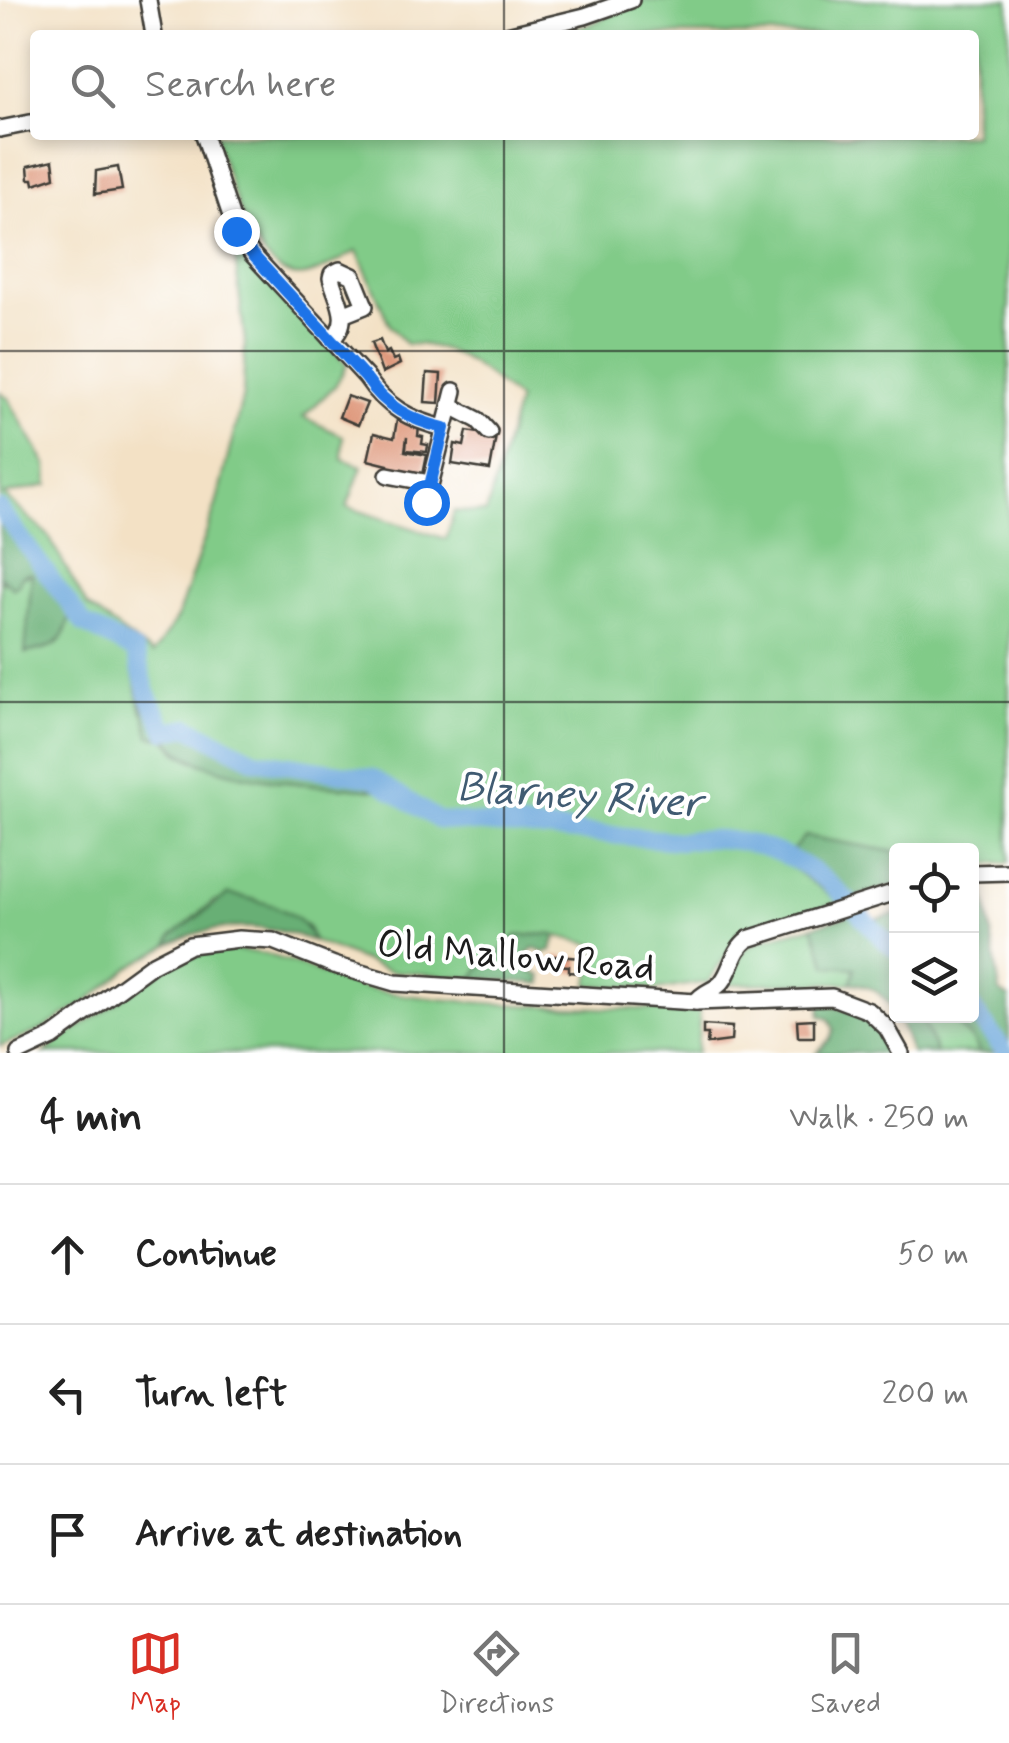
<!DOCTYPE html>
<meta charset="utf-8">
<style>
:root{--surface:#fff;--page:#f2f2f2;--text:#222;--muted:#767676;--line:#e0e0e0;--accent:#d93025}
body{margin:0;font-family:Mynerve,sans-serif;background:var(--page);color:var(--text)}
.controls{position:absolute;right:30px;bottom:30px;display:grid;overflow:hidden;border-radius:10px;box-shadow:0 5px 15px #0003}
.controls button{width:90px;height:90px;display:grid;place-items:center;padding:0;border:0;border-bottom:2px solid var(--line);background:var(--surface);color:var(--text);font:50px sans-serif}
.stop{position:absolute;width:30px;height:30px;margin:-22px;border:8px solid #1a73e8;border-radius:50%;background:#fff}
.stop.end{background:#1a73e8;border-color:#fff;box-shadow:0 2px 10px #0008}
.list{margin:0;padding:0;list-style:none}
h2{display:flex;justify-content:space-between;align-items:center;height:130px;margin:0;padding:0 40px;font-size:42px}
h2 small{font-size:32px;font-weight:400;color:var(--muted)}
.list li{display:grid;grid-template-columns:65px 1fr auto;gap:30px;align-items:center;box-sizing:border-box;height:140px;padding:0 40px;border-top:2px solid var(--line)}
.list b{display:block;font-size:38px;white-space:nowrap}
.list em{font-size:32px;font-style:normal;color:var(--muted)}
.icon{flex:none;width:55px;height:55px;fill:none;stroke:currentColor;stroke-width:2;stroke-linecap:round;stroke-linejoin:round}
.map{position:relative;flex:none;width:1009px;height:1053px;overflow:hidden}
.search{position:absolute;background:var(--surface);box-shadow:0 5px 15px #0003;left:30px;right:30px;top:30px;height:110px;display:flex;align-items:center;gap:25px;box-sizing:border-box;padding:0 35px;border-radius:10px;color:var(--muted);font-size:38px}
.sheet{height:550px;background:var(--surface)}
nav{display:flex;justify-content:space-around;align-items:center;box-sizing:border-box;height:140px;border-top:2px solid var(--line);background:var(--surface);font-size:28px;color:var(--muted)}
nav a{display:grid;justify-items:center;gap:5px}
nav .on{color:var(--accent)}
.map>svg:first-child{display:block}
.green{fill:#81cb88;stroke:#4e7452;stroke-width:2.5}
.forest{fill:#68af74;stroke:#426648;stroke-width:2.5}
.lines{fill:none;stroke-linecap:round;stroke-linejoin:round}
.river{stroke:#6ca7dc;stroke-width:18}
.building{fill:#dd9374}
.minor-casing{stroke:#3c3a35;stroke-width:20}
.minor{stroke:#fff;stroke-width:15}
.route{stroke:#1a73e8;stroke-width:12}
.grid{fill:none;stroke:#1c1c1c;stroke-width:2.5;stroke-opacity:0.55}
.labels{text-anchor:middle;stroke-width:8;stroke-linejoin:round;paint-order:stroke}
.street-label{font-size:40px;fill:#1c1c1c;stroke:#fff}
.water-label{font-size:42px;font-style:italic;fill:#405b72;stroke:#fff}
</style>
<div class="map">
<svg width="1009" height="1053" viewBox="0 0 1009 1053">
<rect width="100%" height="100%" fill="#fff"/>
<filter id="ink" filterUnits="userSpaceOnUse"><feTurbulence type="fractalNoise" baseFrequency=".01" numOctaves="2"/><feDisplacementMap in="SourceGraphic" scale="20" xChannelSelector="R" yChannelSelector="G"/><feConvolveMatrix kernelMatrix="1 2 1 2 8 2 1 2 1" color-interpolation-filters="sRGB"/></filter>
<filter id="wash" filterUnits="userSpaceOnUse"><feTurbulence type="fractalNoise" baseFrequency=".0048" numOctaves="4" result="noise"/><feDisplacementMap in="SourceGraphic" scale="40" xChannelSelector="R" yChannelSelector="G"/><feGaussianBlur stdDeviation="2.25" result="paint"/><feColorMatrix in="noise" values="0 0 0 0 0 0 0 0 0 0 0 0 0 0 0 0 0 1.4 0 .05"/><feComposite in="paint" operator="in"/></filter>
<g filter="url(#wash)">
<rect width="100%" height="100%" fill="#f3e1c5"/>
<g class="green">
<path d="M643,0H1009V863L972,865V851L896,852L805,836L787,856L751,844L711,837L713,841L777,857L840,902L740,935L708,982L657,990L588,985L598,946L549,934L515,936L496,957L485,960L474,978L390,971L313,941L308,927L254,899L214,901L173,936L168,945L128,968L88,1001L39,1031L0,1046V576L3,582L19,583L21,577L32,574L26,653C59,646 63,646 71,611L84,626L132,651L129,654L141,710L177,752L191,760L241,775L376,790L381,786L420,809L421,803L379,776L255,756L192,723L167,729L149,693L138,647L87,620L0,501V392L8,398L47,466L48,485L4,495L48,535L87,606L153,654L177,618L216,505L243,395L245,342L233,241L347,365L335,386L303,417L343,436L342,459L362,466L347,507L446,539L454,511L486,513L518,400C482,371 454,342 406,344L390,326L357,251C340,259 311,280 292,275C248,263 227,173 215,135H974V35H539L589,25Z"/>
<path d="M813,926L855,968L851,983L727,984L745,949L762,940Z"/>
<path d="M233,950C285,951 329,983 379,991C485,1008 594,1007 700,1011L697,1053H43L171,964L202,953Z"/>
<path d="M921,1016H947L973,1040L980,1053H936Z"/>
</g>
<g class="forest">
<path d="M0,514L71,611C63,646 58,645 25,653L32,574L27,573L21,576L19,583L13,588L0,576Z"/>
<path d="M132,651L147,701L165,734L189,730L253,764L373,780L381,786L377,790C325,785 199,783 169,740L150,736L129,654Z"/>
<path d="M805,836L896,852V885L845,900L834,887L787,856Z"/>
<path d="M984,885L1000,992L1009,998V1053H980L973,1040L947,1016H972V889Z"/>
<path d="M228,894C259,900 302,909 313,941C269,924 210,921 168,945L172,936Z"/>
<path d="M896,914V1016H921L936,1053H911C901,1022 889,986 851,983L855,968L827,966L813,926L851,915L859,924Z"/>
<path d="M549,934L556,936L552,951L545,953L534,948L526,956L529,970L542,976V984L474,978L485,960L496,957L515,936Z"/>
<path d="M821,1004C854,1009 878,1020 890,1053H816L830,1039L834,1030L829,1019L820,1016Z"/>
</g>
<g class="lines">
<g class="river">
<path d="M0,509L84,624L135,651L147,693L166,731L189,727L255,760L373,778L438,820L681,841C736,832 793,851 835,888C857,908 872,932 896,949"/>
<path d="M972,1008L1006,1053"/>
</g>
</g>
<g id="blocks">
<g class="building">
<path d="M53,160L55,177L34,184L33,179H29L28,166Z"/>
<path d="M118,167L122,190L95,194L96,171Z"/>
<path d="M380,340L385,353L389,351L393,360L398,358L400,364L382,373L371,343Z"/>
<path d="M427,373L441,374L439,403L425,402Z"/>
<path d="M347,396L367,403L358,425L339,417Z"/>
<path d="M397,420L419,427L418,436L423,437L422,444L428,445L427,452L406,450L407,437L405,451L427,455L423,475L388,468V465L368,460L374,433L394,438Z"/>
<path d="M467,431L496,436L490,470L452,464L455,444L464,446Z"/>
<path d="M555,956L581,958L579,973L569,972V966L554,965Z"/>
<path d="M814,1019V1037H798L797,1020Z"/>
<path d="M703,1025L732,1027L731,1041L707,1044L708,1034H703Z"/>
</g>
</g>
</g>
<g filter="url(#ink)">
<use href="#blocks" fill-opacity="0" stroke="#3c3a35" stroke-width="2.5"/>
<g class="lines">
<g class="minor-casing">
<g id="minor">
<path d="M148,0L154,35"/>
<path d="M507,35L585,16L631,0"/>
<path d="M0,129L35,122"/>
<path d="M204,135L236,231L252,254L366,377C386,407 410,420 444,428"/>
<path d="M331,340C353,321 337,301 331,278L332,274L340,270L353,276L365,306L345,314"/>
<path d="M451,406L478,420L489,432"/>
<path d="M388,475L430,483"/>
<path d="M426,501L454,391"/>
<path d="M972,873L1009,872"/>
<path d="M696,1002C703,991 715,991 722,982C733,968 732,951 748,939L896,892"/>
<path d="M19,1053L53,1037L153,964L190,945L239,939L273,941L334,965L395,983L696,1002L832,997L869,1011L887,1028L901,1053"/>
</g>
</g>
<use href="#minor" class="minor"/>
</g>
</g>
<g class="lines" filter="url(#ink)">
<path class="route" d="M236,231L252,254L366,378C386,407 410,420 444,428L426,502"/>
</g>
<path class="grid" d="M504,0V35M504,135V1053M0,351H1009M0,702H1009"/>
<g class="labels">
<g class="street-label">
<text transform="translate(516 954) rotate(5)" y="14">Old Mallow Road</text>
</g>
<g class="water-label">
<text transform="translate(579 793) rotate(4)" y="15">Blarney River</text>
</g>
</g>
</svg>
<div class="controls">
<button><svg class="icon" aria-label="locate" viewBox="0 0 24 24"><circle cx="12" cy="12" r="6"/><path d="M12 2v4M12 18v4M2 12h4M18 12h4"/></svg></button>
<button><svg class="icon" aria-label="layers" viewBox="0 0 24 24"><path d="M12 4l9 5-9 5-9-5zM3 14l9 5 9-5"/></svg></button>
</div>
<div class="stop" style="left:426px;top:502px"></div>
<div class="stop end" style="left:236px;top:231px"></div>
<div class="search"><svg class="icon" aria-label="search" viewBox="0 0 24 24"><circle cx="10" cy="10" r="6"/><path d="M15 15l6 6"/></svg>Search here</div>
</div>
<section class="sheet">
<h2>4 min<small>Walk · 250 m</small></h2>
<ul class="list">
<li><svg class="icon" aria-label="ahead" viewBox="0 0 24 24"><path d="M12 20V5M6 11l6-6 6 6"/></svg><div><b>Continue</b></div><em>50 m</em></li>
<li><svg class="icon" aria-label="left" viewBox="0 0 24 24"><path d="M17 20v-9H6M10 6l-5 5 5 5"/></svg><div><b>Turn left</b></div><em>200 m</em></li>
<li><svg class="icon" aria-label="arrive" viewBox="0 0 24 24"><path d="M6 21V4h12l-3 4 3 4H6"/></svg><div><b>Arrive at destination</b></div></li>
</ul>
</section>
<nav>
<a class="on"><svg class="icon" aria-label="map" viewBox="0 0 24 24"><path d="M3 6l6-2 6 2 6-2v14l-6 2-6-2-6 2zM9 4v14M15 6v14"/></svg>Map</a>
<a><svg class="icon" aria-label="directions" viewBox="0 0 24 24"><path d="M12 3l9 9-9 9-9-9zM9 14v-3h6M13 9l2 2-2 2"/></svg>Directions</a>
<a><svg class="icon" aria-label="saved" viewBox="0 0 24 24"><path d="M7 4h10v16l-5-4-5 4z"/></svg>Saved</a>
</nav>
